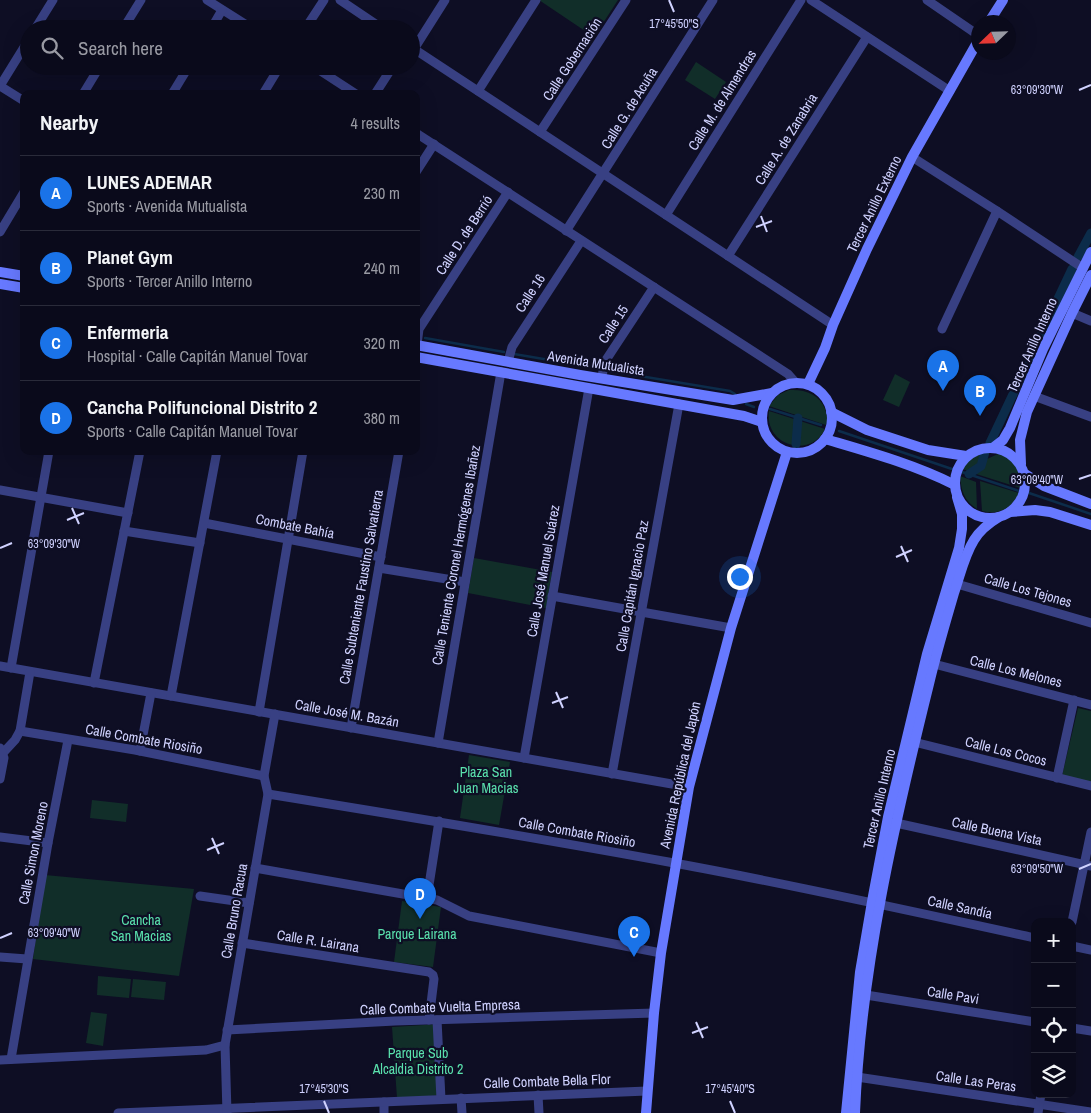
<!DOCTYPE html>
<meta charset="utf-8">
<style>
:root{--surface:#0a0a1b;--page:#181828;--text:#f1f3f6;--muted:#999aa3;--line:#2a2b3a;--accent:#1a73e8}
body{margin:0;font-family:"Archivo Narrow",sans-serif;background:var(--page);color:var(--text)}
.controls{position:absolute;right:15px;bottom:15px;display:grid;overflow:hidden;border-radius:10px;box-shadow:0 5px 20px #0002}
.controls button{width:45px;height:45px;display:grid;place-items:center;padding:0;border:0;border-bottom:1px solid var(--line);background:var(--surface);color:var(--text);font:25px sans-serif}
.compass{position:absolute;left:971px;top:15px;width:45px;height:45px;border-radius:50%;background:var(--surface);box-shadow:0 5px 20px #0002;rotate:247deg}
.you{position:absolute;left:739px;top:576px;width:18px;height:18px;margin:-12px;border:4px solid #fff;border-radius:50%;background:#1a73e8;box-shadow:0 0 0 8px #1a73e833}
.badge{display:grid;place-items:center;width:32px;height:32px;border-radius:50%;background:var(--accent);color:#fff;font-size:16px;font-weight:700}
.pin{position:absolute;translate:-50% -41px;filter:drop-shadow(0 1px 2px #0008)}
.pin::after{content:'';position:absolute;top:26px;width:18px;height:15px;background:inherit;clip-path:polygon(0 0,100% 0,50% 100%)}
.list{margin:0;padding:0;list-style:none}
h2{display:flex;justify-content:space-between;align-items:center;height:65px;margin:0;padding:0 20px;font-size:21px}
h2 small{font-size:16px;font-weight:400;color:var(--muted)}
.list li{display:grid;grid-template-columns:32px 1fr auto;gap:15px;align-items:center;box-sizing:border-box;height:75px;padding:0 20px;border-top:1px solid var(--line)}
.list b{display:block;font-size:19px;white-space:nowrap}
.list p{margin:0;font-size:16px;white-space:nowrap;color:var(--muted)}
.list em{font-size:16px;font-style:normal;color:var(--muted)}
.icon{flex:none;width:28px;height:28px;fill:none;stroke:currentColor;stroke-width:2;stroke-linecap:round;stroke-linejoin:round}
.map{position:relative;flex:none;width:1091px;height:1113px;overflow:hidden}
.search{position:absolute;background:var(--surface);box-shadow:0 5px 20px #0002;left:20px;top:20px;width:400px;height:55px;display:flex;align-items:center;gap:12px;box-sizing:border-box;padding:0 18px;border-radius:28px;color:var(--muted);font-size:19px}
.panel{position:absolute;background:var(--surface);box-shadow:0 5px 20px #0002;left:20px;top:90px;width:400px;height:365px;border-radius:10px}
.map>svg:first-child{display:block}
.green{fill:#112e29}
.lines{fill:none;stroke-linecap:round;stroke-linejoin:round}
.stream{stroke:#0c2c4a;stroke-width:2.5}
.canal{stroke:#0c2c4a;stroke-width:9}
.street{stroke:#384083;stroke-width:9}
.secondary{stroke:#6779ff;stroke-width:10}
.ticks{fill:none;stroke:#d0d2ff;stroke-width:2}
.labels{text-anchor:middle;stroke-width:4.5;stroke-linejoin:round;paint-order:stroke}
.street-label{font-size:14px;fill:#d0d2ff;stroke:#0e0e24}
.park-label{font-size:14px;fill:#5ae1ad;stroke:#0e0e24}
.ticks-label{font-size:12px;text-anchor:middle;fill:#d0d2ff;stroke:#0e0e24;stroke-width:4.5;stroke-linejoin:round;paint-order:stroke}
</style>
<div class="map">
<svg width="1091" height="1113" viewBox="0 0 1091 1113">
<rect width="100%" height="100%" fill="#0e0e24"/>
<g class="green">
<path d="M539,0H618L594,37Z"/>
<path d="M696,62L726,82L715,99L685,80Z"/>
<path d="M895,374L910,382L899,407L883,400Z"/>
<path d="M789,390C805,389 819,394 825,409C827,415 828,419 826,425L769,406L778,395Z"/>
<path d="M769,411L825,429C811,459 764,446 769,411Z"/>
<path d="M983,452C980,460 978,467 969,471L962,469L968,460Z"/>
<path d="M1000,453C1015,459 1023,471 1020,488L973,473L980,471L987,459Z"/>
<path d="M960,476L976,482L977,509C964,501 961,490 960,476Z"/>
<path d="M980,481L1019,493C1011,509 999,515 982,511Z"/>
<path d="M474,558L552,572L546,608L468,593Z"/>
<path d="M1078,708L1091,711V783L1062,776Z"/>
<path d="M469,755L510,762L499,825L460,818Z"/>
<path d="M92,800L128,804L126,822L90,818Z"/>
<path d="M45,875L194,889L179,976L33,959Z"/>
<path d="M402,901L441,907L433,967L394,962Z"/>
<path d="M98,976L131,979L129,998L97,995Z"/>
<path d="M133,979L166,982L164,1000L131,997Z"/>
<path d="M91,1012L107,1014L103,1046L86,1043Z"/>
<path d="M440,1024L445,1095L397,1098L392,1027Z"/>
</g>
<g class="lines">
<g class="stream">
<path d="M425,338L504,352"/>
<path d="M514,354L597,368"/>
<path d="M610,371L730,391L735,394"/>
<path d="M746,404L754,407"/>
<path d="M770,409L821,425"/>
<path d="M839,431L952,469"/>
<path d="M962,472L1019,491"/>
<path d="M1029,493L1091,514"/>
</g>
<g class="canal">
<path d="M1078,257L1091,233"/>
<path d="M990,443L1072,269"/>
<path d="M796,444L798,418"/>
<path d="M969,474L981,466L985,452"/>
</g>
<g class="street">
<path d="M207,0L253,29"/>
<path d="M340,0L383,29"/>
<path d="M811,0L950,91"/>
<path d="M927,0L978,35"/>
<path d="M35,29L53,0"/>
<path d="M123,29L141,0"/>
<path d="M211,29L222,10"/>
<path d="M305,29L324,0"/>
<path d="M411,47L833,325"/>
<path d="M414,49L445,0"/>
<path d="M313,66L356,94"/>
<path d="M0,86L29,39"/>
<path d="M0,86L24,101"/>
<path d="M478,91L536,0"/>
<path d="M83,94L100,66"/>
<path d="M172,94L189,66"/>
<path d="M263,94L280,66"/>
<path d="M375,94L393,66"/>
<path d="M540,132L626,0"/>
<path d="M416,133L788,374L796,383"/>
<path d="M912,157L997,211L1083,268"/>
<path d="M416,172L434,144"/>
<path d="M666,215L801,0"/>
<path d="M566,231L713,0"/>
<path d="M0,232L24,192"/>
<path d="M728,256L867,37"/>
<path d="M1072,313L1091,321"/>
<path d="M942,329L997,211"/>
<path d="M417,345L419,329L508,192"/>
<path d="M508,362L512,347L581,241"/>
<path d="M602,378L604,363L654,287"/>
<path d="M1034,396L1091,417"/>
<path d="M0,490L128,513"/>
<path d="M204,523L381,557"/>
<path d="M124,531L200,543"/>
<path d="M379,568L465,582"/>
<path d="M957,584L1091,623"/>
<path d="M552,596L731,628"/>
<path d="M934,664L1091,705"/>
<path d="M0,666L689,787"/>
<path d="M11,668L49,451"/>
<path d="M94,683L140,451"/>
<path d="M171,696L217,451"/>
<path d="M259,712L303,451"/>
<path d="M351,728L399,451"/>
<path d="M20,731L135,750L264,776"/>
<path d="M914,742L1091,786"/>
<path d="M438,743L501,372"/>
<path d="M140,751L151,693"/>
<path d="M3,753L15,740L20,731L30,672"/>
<path d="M524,758L589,388"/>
<path d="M612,774L679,404"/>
<path d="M1057,778L1074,700"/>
<path d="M0,779L4,758L0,748"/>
<path d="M268,794C404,816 539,838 674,863C795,885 915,912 1035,938"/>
<path d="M896,823L1091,866"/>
<path d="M0,837L48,843"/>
<path d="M255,868L437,900L469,916L661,953"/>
<path d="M200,896L249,903"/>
<path d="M427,898L439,821"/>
<path d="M1072,922L1091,832"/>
<path d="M242,943L429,972L433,975L434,979L429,1020"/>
<path d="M1072,946L1091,950"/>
<path d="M0,957L27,959"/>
<path d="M866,995L1035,1022"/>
<path d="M437,1020L441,1099"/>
<path d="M1072,1028L1091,1031"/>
<path d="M227,1030L395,1021L654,1013"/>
<path d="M11,1059L48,843L68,740"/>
<path d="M0,1060L206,1050L225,1045"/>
<path d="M857,1077L1091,1112"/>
<path d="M538,1095L539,1113"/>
<path d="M461,1098L462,1113"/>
<path d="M384,1102V1113"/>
<path d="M118,1113L647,1091"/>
<path d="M227,1113L225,1045L268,794L264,776L275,714"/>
<path d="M1038,1113L1041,1094"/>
</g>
<g class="secondary">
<path d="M989,22L1003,0"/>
<path d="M0,272L24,276"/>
<path d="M0,284L24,288"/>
<path d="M416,345L580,375L733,400L772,393"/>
<path d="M416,357L744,416L762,422"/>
<circle cx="797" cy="418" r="35"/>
<path d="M808,384L825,348L833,325L867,249L912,157L978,41"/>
<path d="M831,412L867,430L928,450L966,456"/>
<path d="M825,439C869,452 913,464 955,485"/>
<path d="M994,447L1003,440L1010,428L1043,349L1091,252"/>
<circle cx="990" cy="483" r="35"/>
<path d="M1021,464L1020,440L1027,412L1072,313L1091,275"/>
<path d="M1025,474L1044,486L1091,504"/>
<path d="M1010,512L1035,510L1050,512L1091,525"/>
<path d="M646,1113L654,1013L661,953L689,787L731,628L787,452"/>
<path d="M846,1113L860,972L873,896L888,817L927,654L959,548L962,529V514L957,497"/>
<path d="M855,1113C861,968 894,825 929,684C936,654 945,624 954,593C960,576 964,556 974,540C980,530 989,523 999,517"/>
</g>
</g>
<path class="ticks" d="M669,0L674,12M1079,90L1091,85M761,216L767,232M756,227L772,221M1079,479L1091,475M72,508L79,524M67,520L84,513M901,546L908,562M0,548L12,543M896,557L912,550M556,692L563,708M552,703L568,697M212,838L219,854M207,850L224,843M1079,869L1091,864M0,938L12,933M696,1022L703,1038M692,1033L708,1027M324,1101L329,1113M730,1101L735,1113"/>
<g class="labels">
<g class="street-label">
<text transform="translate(572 59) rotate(-57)" y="5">Calle Gobernación</text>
<text transform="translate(722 100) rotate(-58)" y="5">Calle M. de Almendras</text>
<text transform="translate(629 108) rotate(-58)" y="5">Calle G. de Acuña</text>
<text transform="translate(786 139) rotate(-58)" y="5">Calle A. de Zanabria</text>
<text transform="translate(874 204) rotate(-64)" y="5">Tercer Anillo Externo</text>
<text transform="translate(464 235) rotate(-57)" y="5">Calle D. de Berrió</text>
<text transform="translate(530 293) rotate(-57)" y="5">Calle 16</text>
<text transform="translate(613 324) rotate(-57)" y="5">Calle 15</text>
<text transform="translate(1032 345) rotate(-66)" y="5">Tercer Anillo Interno</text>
<text transform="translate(596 363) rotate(9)" y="5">Avenida Mutualista</text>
<text transform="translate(295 526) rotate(11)" y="5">Combate Bahía</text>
<text transform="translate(456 555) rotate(-80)" y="5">Calle Teniente Coronel Hermógenes Ibañez</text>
<text transform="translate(543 571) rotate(-80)" y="5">Calle José Manuel Suárez</text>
<text transform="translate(632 586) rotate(-80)" y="5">Calle Capitán Ignacio Paz</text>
<text transform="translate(361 587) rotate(-80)" y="5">Calle Subteniente Faustino Salvatierra</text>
<text transform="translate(1028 590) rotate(16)" y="5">Calle Los Tejones</text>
<text transform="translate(1016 671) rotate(14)" y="5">Calle Los Melones</text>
<text transform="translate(347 713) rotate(10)" y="5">Calle José M. Bazán</text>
<text transform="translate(144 739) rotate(10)" y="5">Calle Combate Riosiño</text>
<text transform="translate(1006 751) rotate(14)" y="5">Calle Los Cocos</text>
<text transform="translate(680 775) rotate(-78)" y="5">Avenida República del Japón</text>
<text transform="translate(879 799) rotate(-77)" y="5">Tercer Anillo Interno</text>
<text transform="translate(997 831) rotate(12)" y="5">Calle Buena Vista</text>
<text transform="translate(577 832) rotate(10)" y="5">Calle Combate Riosiño</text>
<text transform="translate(33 853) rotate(-79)" y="5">Calle Simon Moreno</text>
<text transform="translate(960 907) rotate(12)" y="5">Calle Sandía</text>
<text transform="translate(234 911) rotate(-80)" y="5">Calle Bruno Racua</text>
<text transform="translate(318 941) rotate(9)" y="5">Calle R. Lairana</text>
<text transform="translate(953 995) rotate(9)" y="5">Calle Pavi</text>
<text transform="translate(440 1007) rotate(-2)" y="5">Calle Combate Vuelta Empresa</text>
<text transform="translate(547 1081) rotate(-2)" y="5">Calle Combate Bella Flor</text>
<text transform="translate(976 1081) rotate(8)" y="5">Calle Las Peras</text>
</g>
<g class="park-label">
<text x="486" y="777">Plaza San<tspan x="486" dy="16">Juan Macias</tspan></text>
<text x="141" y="925">Cancha<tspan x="141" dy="16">San Macias</tspan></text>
<text x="417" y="939">Parque Lairana</text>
<text x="418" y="1058">Parque Sub<tspan x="418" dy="16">Alcaldia Distrito 2</tspan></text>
</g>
</g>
<g class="ticks-label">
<text x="674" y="28">17°45'50"S</text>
<text x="1037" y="94">63°09'30"W</text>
<text x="1037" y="484">63°09'40"W</text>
<text x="54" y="548">63°09'30"W</text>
<text x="1037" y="873">63°09'50"W</text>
<text x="54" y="937">63°09'40"W</text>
<text x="324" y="1093">17°45'30"S</text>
<text x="730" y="1093">17°45'40"S</text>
</g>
</svg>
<div class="controls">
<button>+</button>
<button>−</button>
<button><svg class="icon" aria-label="locate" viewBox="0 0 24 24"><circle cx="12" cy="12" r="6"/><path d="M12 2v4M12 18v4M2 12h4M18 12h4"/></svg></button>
<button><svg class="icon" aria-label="layers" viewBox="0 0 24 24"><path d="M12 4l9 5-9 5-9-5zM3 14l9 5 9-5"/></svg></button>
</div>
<svg class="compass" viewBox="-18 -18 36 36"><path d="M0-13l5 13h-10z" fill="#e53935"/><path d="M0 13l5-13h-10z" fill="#999aa3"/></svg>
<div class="you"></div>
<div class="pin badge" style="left:943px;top:391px">A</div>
<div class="pin badge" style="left:980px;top:416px">B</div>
<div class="pin badge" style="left:634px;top:957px">C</div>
<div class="pin badge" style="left:420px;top:919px">D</div>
<div class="search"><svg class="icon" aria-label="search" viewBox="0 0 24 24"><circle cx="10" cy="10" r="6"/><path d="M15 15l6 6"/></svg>Search here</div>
<section class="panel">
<h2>Nearby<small>4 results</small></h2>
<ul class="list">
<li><span class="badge">A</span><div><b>LUNES ADEMAR</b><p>Sports · Avenida Mutualista</p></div><em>230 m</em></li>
<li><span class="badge">B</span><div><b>Planet Gym</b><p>Sports · Tercer Anillo Interno</p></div><em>240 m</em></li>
<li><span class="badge">C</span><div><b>Enfermeria</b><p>Hospital · Calle Capitán Manuel Tovar</p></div><em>320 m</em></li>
<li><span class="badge">D</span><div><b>Cancha Polifuncional Distrito 2</b><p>Sports · Calle Capitán Manuel Tovar</p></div><em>380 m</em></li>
</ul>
</section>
</div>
